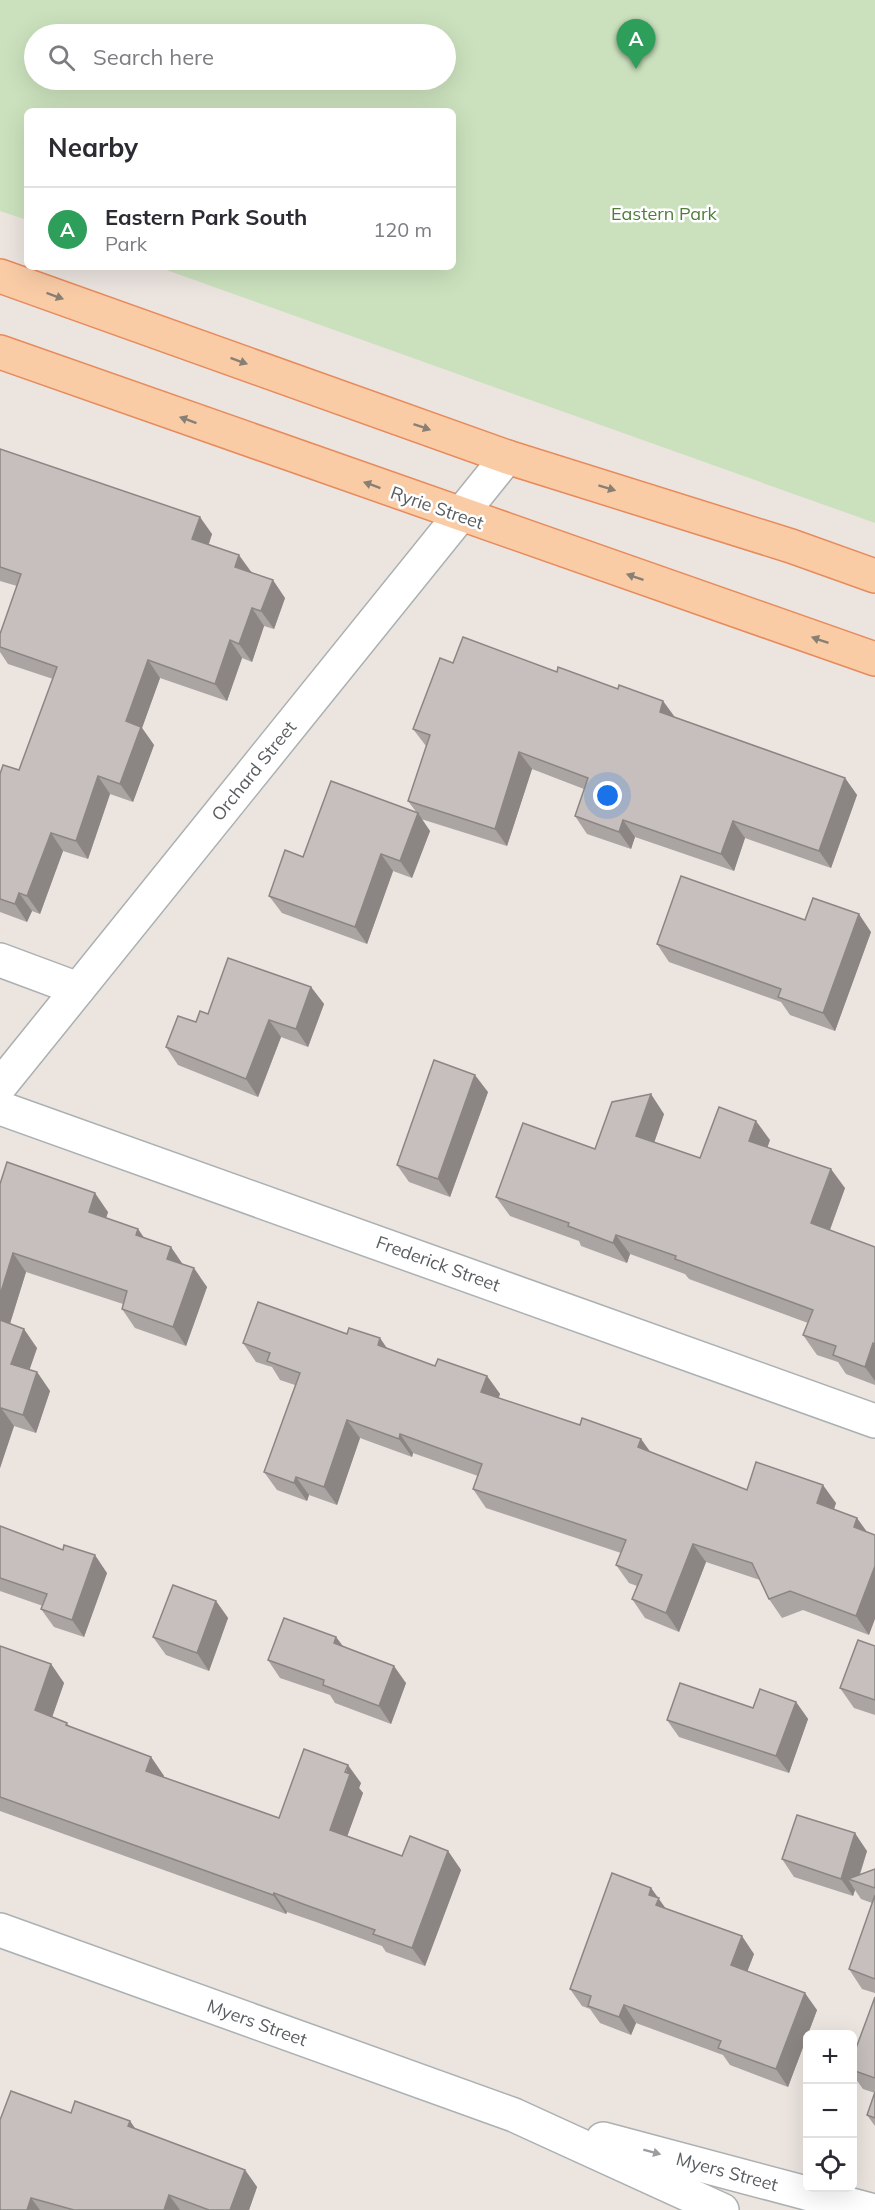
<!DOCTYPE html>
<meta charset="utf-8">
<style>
:root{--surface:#fff;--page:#f7f7f7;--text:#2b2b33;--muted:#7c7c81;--line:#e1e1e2;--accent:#b45309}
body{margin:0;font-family:Mulish,sans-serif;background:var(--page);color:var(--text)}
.controls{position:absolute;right:18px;bottom:18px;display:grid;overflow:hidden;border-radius:9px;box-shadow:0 6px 24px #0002}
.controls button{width:54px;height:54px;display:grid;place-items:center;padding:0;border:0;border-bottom:2px solid var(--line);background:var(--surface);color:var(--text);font:30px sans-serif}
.you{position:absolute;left:608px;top:796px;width:21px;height:21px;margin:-15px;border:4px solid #fff;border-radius:50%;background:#1a73e8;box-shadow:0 0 0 9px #1a73e833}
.badge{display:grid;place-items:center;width:39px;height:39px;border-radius:50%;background:var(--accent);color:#fff;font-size:20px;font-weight:700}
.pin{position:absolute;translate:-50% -50px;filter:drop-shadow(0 2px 3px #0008)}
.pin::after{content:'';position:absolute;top:32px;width:21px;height:18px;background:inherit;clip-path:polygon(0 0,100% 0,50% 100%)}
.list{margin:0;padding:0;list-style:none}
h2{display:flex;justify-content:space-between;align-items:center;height:78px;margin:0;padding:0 24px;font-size:26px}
h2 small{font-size:20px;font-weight:400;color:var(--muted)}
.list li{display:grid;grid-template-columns:39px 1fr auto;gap:18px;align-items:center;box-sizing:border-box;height:84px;padding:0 24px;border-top:2px solid var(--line)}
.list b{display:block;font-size:22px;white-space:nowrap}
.list p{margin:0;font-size:20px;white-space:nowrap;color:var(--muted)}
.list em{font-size:20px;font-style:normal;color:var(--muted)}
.icon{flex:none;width:33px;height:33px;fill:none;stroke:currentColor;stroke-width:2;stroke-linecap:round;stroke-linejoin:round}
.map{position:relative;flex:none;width:875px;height:2210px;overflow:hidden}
.search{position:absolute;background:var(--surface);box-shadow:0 6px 24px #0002;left:24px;top:24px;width:432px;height:66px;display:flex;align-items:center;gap:15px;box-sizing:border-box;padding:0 21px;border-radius:33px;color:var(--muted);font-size:22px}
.panel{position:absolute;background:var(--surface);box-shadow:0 6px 24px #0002;left:24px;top:108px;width:432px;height:162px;border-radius:9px}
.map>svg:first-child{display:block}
.green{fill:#cbe1bd;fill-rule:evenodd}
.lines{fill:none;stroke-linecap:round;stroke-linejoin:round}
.minor-casing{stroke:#abb0b2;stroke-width:36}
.major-casing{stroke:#e78b5c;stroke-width:36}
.minor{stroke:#fff;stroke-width:33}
.major{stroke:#f9cca6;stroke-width:33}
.wall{fill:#aaa4a3}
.shaded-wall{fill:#8b8684}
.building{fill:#c6bfbd;stroke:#8b8684;stroke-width:1.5}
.oneway{fill:#887f75}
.oneway2{fill:#9b9ea0}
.labels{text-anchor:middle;stroke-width:5;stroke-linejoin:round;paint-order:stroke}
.park-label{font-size:18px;fill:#507e39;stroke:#fff}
.street-label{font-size:18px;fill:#585e60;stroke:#fff}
</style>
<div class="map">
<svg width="875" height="2210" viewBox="0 0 875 2210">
<rect width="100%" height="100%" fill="#ebe4df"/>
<path class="green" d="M0,0H875V523L158,267H453V111H27V220L0,211ZM34,34H446V80H34Z"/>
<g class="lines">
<g class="minor-casing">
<g id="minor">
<path d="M0,960L78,989"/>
<path d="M0,1086L507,457"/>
<path d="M0,1108L875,1421"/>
<path d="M0,1930L514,2115L722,2210"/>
<path d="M603,2139L870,2210"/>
</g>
</g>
<g class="major-casing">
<g id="major">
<path d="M0,276L507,457L791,546L875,576"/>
<path d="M0,352L875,659"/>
</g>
</g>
<use href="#minor" class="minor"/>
<use href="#major" class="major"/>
</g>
<g class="wall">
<path d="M0,449L212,534L209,544L252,572L285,598L274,629L264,626L252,662L242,658L227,701L160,678L142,728L154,745L133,802L110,794L88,859L63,851L40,914L32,911L27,922L0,912V774L19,770L53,679L8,664L0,652V634L17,586L0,581Z"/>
<path d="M453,663L557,672L663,701L675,717L845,778L857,795L831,868L745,838L734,871L635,837L631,849L587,834L575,816L584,789L532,769L507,846L421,819L430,831L412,878L393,871L367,944L282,913L269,896L303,857L417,813L408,801L426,746L413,729Z"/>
<path d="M805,920L871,932L835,1031L790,1015L781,1002L669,962L657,944Z"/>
<path d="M311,987L324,1004L308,1047L281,1037L258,1097L178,1065L166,1047L196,1022L208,1014Z"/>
<path d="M488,1092L450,1197L409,1182L397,1165Z"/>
<path d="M664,1114L654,1142L700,1158L770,1140L767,1147L845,1188L830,1230L875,1247V1385L846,1374L838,1362L817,1355L803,1335L808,1323L689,1279L685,1274L630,1254L627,1263L581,1246L579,1241L510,1216L496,1197L595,1149Z"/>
<path d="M0,1184L108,1212L106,1218L138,1229L144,1238L183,1264L207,1287L186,1346L135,1328L122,1309L123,1304L26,1272L10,1324L37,1348L29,1370L37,1372L50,1391L36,1433L14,1426L0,1468Z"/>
<path d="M347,1334L435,1366L487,1376L500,1394L498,1398L580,1425L641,1439L650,1452L747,1490L836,1503L834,1509L869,1635L803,1610L782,1618L769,1599L760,1580L706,1562L679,1632L645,1618L632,1599L637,1586L629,1583L616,1565L621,1553L486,1508L473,1489L478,1476L413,1453L412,1457L360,1438L337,1505L309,1495L307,1501L277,1490L264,1472L295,1385L280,1380L272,1367L256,1362L243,1343Z"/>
<path d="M0,1526L107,1573L84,1637L54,1627L41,1609L43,1606L0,1591Z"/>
<path d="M216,1601L228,1618L209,1671L166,1655L153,1637Z"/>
<path d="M336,1637L343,1646L406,1683L391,1724L335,1703L330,1695L280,1678L268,1660Z"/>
<path d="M0,1646L51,1664L64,1683L52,1717L67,1723L70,1727L151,1757L164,1776V1778L279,1818L361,1783L359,1788L363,1793L347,1836L402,1856L448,1851L461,1870L425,1966L386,1952L382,1946L316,1922L287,1912L286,1914L0,1811Z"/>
<path d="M875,1646V1715L854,1708L840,1688Z"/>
<path d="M796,1702L808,1719L789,1773L679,1737L667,1720Z"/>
<path d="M867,1851L860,1875L875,1869V1993L862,1989L849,1969L872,1903L861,1899L855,1890L853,1896L794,1877L782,1859Z"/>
<path d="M651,1888L666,1909L754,1954L747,1971L817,2010L788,2087L730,2065L723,2055L636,2023L631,2035L600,2023L590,2009L582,2006L570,1989Z"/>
<path d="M875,1997V2126L867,2115L875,2093L863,2089L852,2074V2059Z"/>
<path d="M71,2113L130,2121L135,2129L245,2170L257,2187L249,2210H0Z"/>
</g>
<g class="shaded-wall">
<path d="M200,517L212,534L204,557L192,539Z"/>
<path d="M239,555L252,573L235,567Z"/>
<path d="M273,580L285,598L274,629L261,611Z"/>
<path d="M252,608L264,626L252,662L239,644Z"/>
<path d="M230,640L242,658L227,701L215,684Z"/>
<path d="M148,660L160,678L142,728L154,745L133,802L120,784L126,721Z"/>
<path d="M663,701L675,718L660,712Z"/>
<path d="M519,752L532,769L507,846L495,829Z"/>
<path d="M98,776L110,794L88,859L76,841Z"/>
<path d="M845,778L857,795L831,868L819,851Z"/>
<path d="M418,813L430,831L412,878L400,861Z"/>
<path d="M623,820L635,837L631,849L619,832Z"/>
<path d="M733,821L745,838L734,871L721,854Z"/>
<path d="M51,833L63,851L40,914L27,896Z"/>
<path d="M381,854L393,871L367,944L355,927Z"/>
<path d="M19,893L32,911L27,922L15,904Z"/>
<path d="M859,914L871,932L835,1031L823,1013Z"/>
<path d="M311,987L324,1004L308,1047L296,1029Z"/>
<path d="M269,1020L281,1037L258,1097L246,1079Z"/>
<path d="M475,1075L488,1092L450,1197L438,1179Z"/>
<path d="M651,1094L664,1114L650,1155L636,1136Z"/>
<path d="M756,1121L770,1140L763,1160L749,1141Z"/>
<path d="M831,1169L845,1188L825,1243L811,1223Z"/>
<path d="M95,1193L108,1212L102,1231L89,1212Z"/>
<path d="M138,1229L151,1248L136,1235Z"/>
<path d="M616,1235L630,1254L627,1263L613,1243Z"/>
<path d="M171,1247L184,1266L167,1259Z"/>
<path d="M13,1253L26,1272L6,1336L0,1327V1295Z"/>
<path d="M194,1268L207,1287L186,1346L173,1327Z"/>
<path d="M24,1329L37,1348L25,1383L11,1364Z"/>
<path d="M380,1338L393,1357L378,1345Z"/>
<path d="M873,1343L875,1345V1381L865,1367Z"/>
<path d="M37,1372L50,1391L36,1433L23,1415Z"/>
<path d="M487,1376L500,1394L494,1411L481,1392Z"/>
<path d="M1,1408L14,1426L0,1468V1411Z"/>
<path d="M347,1420L360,1438L337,1505L324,1487Z"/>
<path d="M400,1434L413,1453L412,1457L399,1439Z"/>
<path d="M641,1439L654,1457L638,1447Z"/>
<path d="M296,1477L309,1495L307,1501L294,1483Z"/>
<path d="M823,1485L836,1503L830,1521L817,1503Z"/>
<path d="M857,1518L870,1536L854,1527Z"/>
<path d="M693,1544L706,1562L679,1632L666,1613Z"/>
<path d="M95,1555L107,1573L84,1637L72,1620Z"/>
<path d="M875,1566V1619L869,1635L856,1616Z"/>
<path d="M216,1601L228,1618L209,1671L197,1653Z"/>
<path d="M336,1637L349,1655L334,1643Z"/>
<path d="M51,1664L64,1683L48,1729L35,1710Z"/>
<path d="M394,1666L406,1683L391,1724L379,1706Z"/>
<path d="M796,1702L808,1719L789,1773L776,1756Z"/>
<path d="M151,1757L164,1776L159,1790L146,1771Z"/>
<path d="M348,1765L361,1783L359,1788L363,1793L343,1848L330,1830Z"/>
<path d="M855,1833L867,1851L857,1882L848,1879L855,1890L853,1896L841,1879Z"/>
<path d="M448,1851L461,1870L425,1966L412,1948Z"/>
<path d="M651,1888L671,1916L668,1922L649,1895Z"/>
<path d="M274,1893L287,1912L286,1914L273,1895Z"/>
<path d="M742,1936L754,1954L743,1983L731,1965Z"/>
<path d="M805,1993L817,2010L788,2087L776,2069Z"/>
<path d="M624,2005L636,2023L631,2035L619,2017Z"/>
<path d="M130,2121L142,2138L128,2126Z"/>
<path d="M245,2170L257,2187L249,2210H230Z"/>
<path d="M169,2195L180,2210H164Z"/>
<path d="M31,2198L40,2210H27Z"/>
</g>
<g class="building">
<path d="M0,449L200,517L192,539L239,555L235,567L273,580L261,611L252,608L239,644L230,640L215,684L148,660L126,721L141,727L120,784L98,776L76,841L51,833L27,896L19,893L15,904L0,899V774L3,765L19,770L57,667L0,647V634L21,574L0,567Z"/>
<path d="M463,637L557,672L558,667L618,689L619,685L663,701L660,712L845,778L819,851L733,821L721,854L623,820L619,832L575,816L588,778L519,752L495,829L408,801L430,735L413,729L440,658L453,663Z"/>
<path d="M331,781L418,813L400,861L381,854L355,927L269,896L285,850L303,857Z"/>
<path d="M681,876L805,920L813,898L859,914L823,1013L778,997L781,989L657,944Z"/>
<path d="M228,958L311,987L296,1029L269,1020L246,1079L166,1047L178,1016L196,1022L200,1011L208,1014Z"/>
<path d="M434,1060L475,1075L438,1179L397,1165Z"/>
<path d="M651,1094L636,1136L700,1158L719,1107L756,1121L749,1141L831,1169L811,1223L875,1247V1344L873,1343L865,1367L833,1355L836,1346L803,1335L813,1310L675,1259L676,1256L616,1235L613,1243L568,1226L569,1223L496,1197L523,1123L595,1149L612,1102Z"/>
<path d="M7,1162L95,1193L89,1212L138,1229L136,1235L171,1247L167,1259L194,1268L173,1327L122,1309L127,1291L13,1253L0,1295V1184Z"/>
<path d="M258,1302L347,1334L349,1328L380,1338L378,1345L435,1366L438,1359L487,1376L481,1392L580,1425L582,1418L641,1439L638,1447L747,1490L756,1462L823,1485L817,1503L857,1518L854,1527L875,1535V1566L856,1616L790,1591L769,1599L752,1563L693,1544L666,1613L632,1599L642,1575L616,1565L626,1540L473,1489L482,1464L400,1434L399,1439L347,1420L324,1487L296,1477L294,1483L264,1472L300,1373L267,1361L270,1353L243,1343Z"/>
<path d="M0,1320L24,1329L11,1364L37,1372L23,1415L1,1408L0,1411Z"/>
<path d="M0,1526L63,1550L64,1545L95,1555L72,1620L41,1609L47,1594L0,1578Z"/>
<path d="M173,1585L216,1601L197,1653L153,1637Z"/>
<path d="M284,1618L336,1637L334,1643L394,1666L379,1706L323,1685L324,1680L268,1660Z"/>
<path d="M858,1640L875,1646V1700L840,1688Z"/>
<path d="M0,1646L51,1664L35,1710L67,1723L66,1725L151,1757L146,1771L279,1818L304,1749L348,1765L345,1772L350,1774L330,1830L402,1856L410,1836L448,1851L412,1948L373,1934L375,1930L303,1904L274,1893L273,1895L0,1797Z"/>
<path d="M680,1683L753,1708L760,1689L796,1702L776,1756L667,1720Z"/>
<path d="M797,1815L855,1833L841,1879L782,1859Z"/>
<path d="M875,1869V1888L848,1879Z"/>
<path d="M612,1873L651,1888L649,1895L659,1898L656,1905L742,1936L731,1965L805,1993L776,2069L718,2048L721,2041L624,2005L619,2017L588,2006L591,1996L570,1989Z"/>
<path d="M875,1895V1979L849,1969Z"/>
<path d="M875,1997V2078L852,2070V2059Z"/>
<path d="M11,2091L71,2113L75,2101L130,2121L128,2126L245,2170L230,2210H209L169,2195L164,2210H74L31,2198L27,2210H0V2120Z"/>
<path d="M875,2092V2118L867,2115Z"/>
</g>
<defs><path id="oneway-solid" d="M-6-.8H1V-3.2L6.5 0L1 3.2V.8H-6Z" transform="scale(1.5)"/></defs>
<g class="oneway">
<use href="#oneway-solid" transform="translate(55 296) rotate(20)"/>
<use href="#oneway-solid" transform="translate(239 361) rotate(20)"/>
<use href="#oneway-solid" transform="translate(188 420) rotate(-160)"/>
<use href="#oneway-solid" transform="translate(422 427) rotate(19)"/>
<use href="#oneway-solid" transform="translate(372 485) rotate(-160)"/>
<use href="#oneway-solid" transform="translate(607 488) rotate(17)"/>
<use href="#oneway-solid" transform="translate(635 577) rotate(-161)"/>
<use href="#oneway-solid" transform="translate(820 640) rotate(-161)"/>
</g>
<use class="oneway2" href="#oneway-solid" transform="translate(652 2152) rotate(15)"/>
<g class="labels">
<g class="park-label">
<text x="664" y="220">Eastern Park</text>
</g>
<g class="street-label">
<text transform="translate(437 508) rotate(19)" y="6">Ryrie Street</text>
<text transform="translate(254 771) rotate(-51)" y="6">Orchard Street</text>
<text transform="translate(438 1264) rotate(20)" y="6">Frederick Street</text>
<text transform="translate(257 2023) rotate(20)" y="6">Myers Street</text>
<text transform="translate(727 2172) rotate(15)" y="6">Myers Street</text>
</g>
</g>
</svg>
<div class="controls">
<button>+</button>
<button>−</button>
<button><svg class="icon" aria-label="locate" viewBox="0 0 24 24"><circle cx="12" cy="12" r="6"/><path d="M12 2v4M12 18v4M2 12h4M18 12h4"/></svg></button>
</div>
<div class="you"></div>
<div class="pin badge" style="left:636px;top:69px;background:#2e9e5b">A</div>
<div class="search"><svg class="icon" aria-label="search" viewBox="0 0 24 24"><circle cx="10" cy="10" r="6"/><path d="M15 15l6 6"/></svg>Search here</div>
<section class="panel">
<h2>Nearby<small></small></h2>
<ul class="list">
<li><span class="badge" style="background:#2e9e5b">A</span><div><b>Eastern Park South</b><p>Park</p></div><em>120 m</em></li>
</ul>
</section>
</div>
